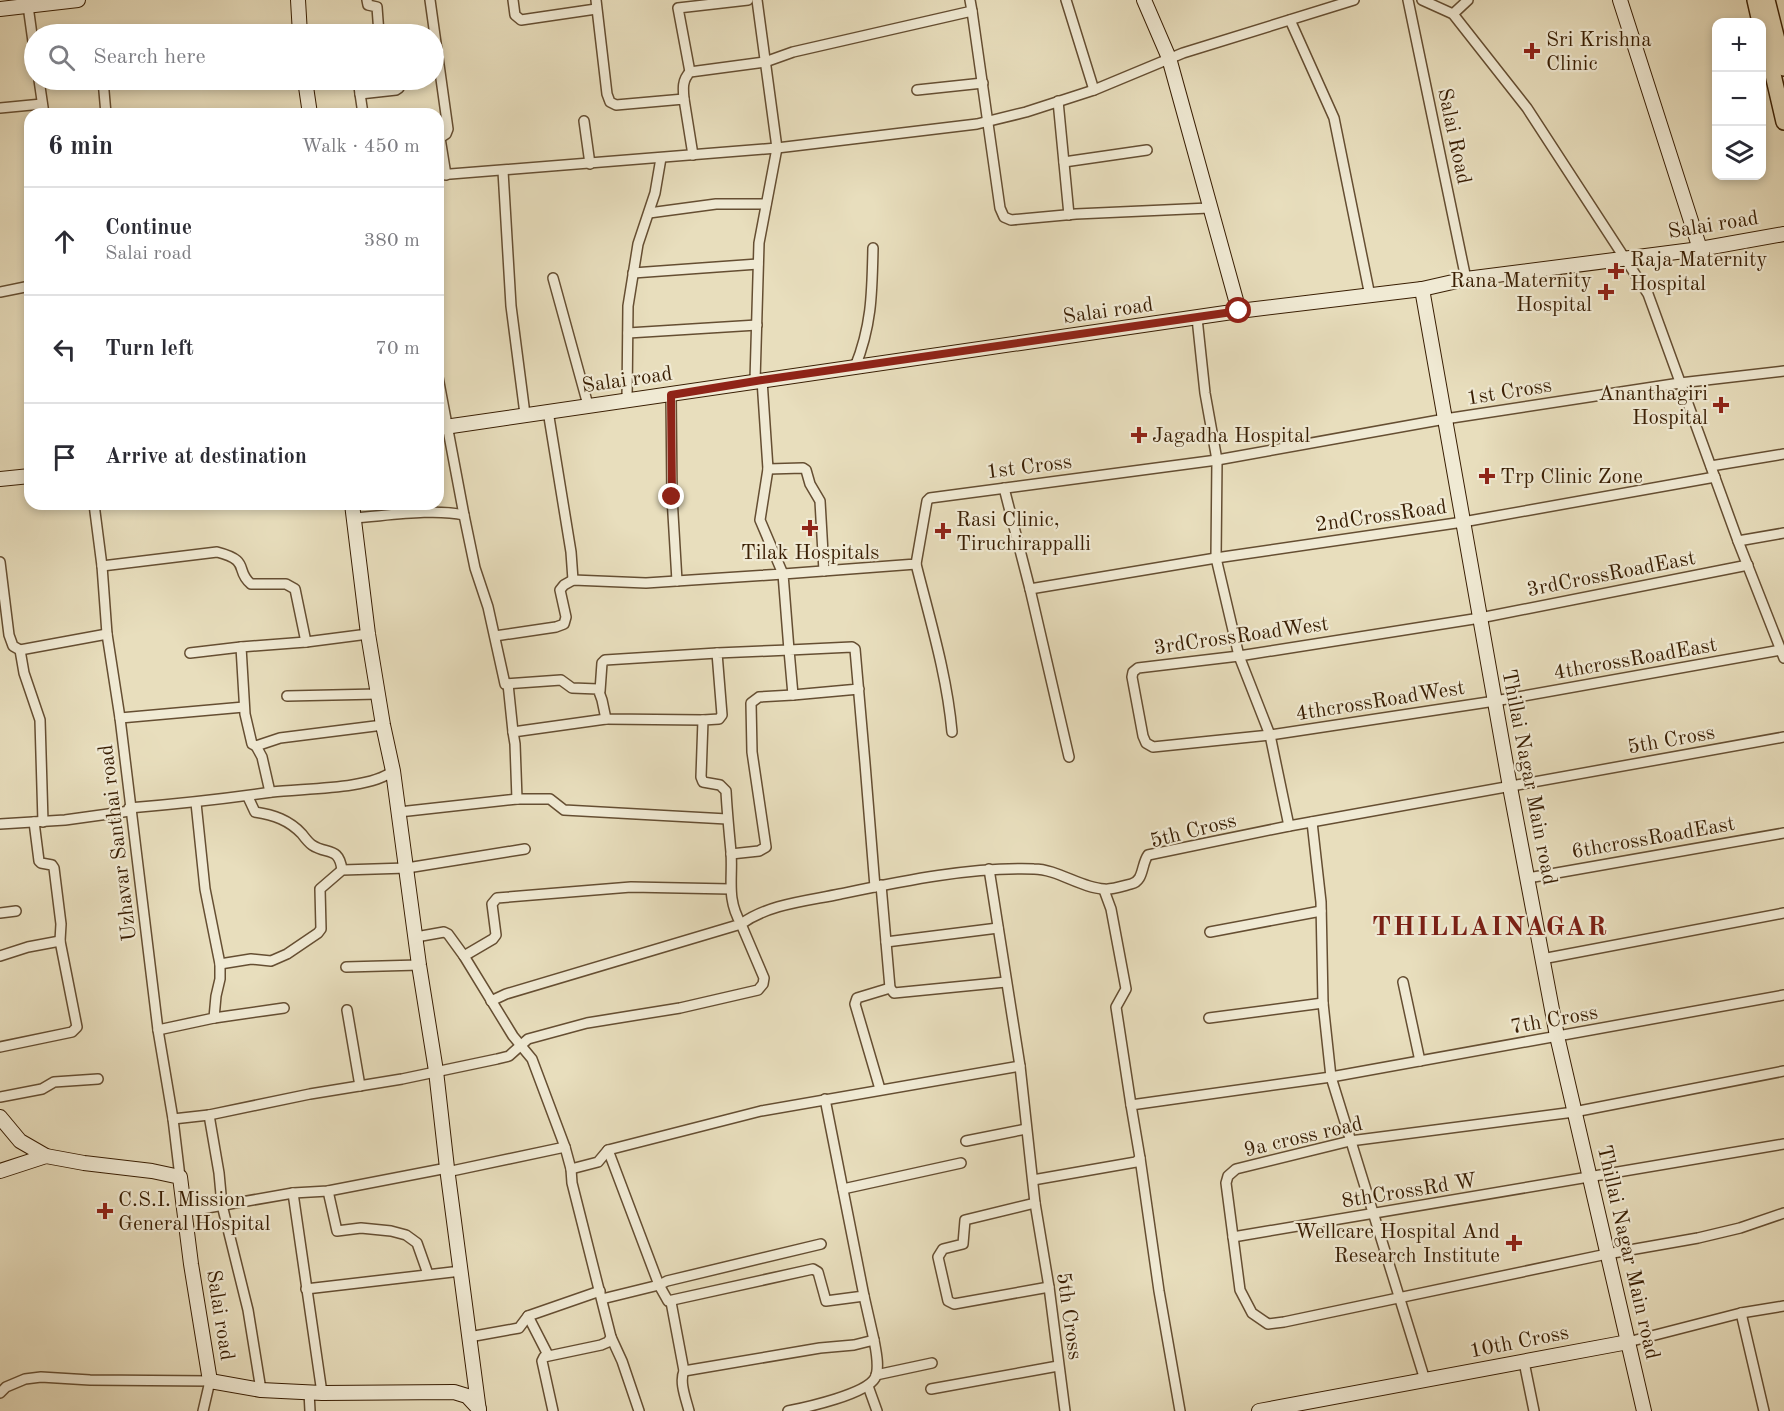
<!DOCTYPE html>
<meta charset="utf-8">
<style>
:root{--surface:#fff;--page:#f2f2f3;--text:#2b2b33;--muted:#7c7c81;--line:#e1e1e2}
body{margin:0;font-family:"Old Standard TT",serif;background:var(--page);color:var(--text)}
.controls{position:absolute;right:18px;top:18px;display:grid;overflow:hidden;border-radius:12px;box-shadow:0 3px 9px #0003}
.controls button{width:54px;height:54px;display:grid;place-items:center;padding:0;border:0;border-bottom:2px solid var(--line);background:var(--surface);color:var(--text);font:30px sans-serif}
.stop{position:absolute;width:18px;height:18px;margin:-14px;border:4px solid #8f2418;border-radius:50%;background:#fff}
.stop.end{background:#8f2418;border-color:#fff;box-shadow:0 2px 6px #0008}
.list{margin:0;padding:0;list-style:none}
h2{display:flex;justify-content:space-between;align-items:center;height:78px;margin:0;padding:0 24px;font-size:26px}
h2 small{font-size:20px;font-weight:400;color:var(--muted)}
.list li{display:grid;grid-template-columns:39px 1fr auto;gap:18px;align-items:center;box-sizing:border-box;height:108px;padding:0 24px;border-top:2px solid var(--line)}
.list b{display:block;font-size:22px;white-space:nowrap}
.list p{margin:0;font-size:20px;white-space:nowrap;color:var(--muted)}
.list em{font-size:20px;font-style:normal;color:var(--muted)}
.icon{flex:none;width:33px;height:33px;fill:none;stroke:currentColor;stroke-width:2;stroke-linecap:round;stroke-linejoin:round}
.map{position:relative;flex:none;width:1784px;height:1411px;overflow:hidden}
.search{position:absolute;background:var(--surface);box-shadow:0 3px 9px #0003;left:24px;top:24px;width:420px;height:66px;display:flex;align-items:center;gap:15px;box-sizing:border-box;padding:0 21px;border-radius:33px;color:var(--muted);font-size:22px}
.panel{position:absolute;background:var(--surface);box-shadow:0 3px 9px #0003;left:24px;top:108px;width:420px;height:402px;border-radius:18px}
.map>svg:first-child{display:block}
.lines{fill:none;stroke-linecap:round;stroke-linejoin:round}
.street-casing{stroke:#654e32;stroke-width:12}
.secondary-casing{stroke:#391e03;stroke-width:16}
.primary-casing{stroke:#391e03;stroke-width:18}
.street{stroke:#f0ead4;stroke-width:9}
.secondary{stroke:#f0ead4;stroke-width:14}
.primary{stroke:#e8debd;stroke-width:15}
.route{stroke:#8f2418;stroke-width:8}
.poi-dot{fill:#8f2418;stroke:#f0ead4;stroke-width:2}
.labels{text-anchor:middle;stroke-width:4.5;stroke-linejoin:round;paint-order:stroke}
.poi-label{font-size:21px;fill:#391e03;stroke:#f0ead4;text-anchor:start}
.street-label{font-size:21px;fill:#391e03;stroke:#f0ead4}
.district-label{font-size:27px;font-weight:bold;letter-spacing:1.5px;fill:#7a1f14;stroke:#f0ead4}
</style>
<div class="map">
<svg width="1784" height="1411" viewBox="0 0 1784 1411">
<rect width="100%" height="100%" fill="#e8debd"/>
<filter id="stains"><feTurbulence type="fractalNoise" baseFrequency=".00333" numOctaves="4"/><feColorMatrix values="0 0 0 0 .2 0 0 0 0 .09 0 0 0 0 .02 0 0 0 .5 -.17"/></filter>
<radialGradient id="worn" r=".72"><stop offset=".6" stop-color="#630" stop-opacity="0"/><stop offset="1" stop-color="#630" stop-opacity=".3"/></radialGradient>
<g class="lines">
<g class="street-casing">
<g id="street">
<path d="M367,0L368,5L377,7L379,34"/>
<path d="M430,0L448,129L446,134L440,138L446,175"/>
<path d="M513,0L515,15L521,20L596,9"/>
<path d="M596,0L607,94L610,102L616,105L684,99L693,155"/>
<path d="M1066,0L1094,90"/>
<path d="M1408,0L1466,279"/>
<path d="M1422,0L1453,14L1527,108L1648,294L1738,541L1784,658"/>
<path d="M28,6L34,49"/>
<path d="M972,11L1000,208L1004,217L1011,220L1076,214L1209,208"/>
<path d="M1453,14L1468,0"/>
<path d="M1290,20L1334,118L1370,296"/>
<path d="M690,72L678,8L748,0"/>
<path d="M39,80L44,114"/>
<path d="M103,80L106,114"/>
<path d="M358,80L363,114"/>
<path d="M917,90L983,83"/>
<path d="M360,94L396,90L399,88L400,80"/>
<path d="M684,99C683,89 682,80 690,72L765,62L793,52L972,11L970,0"/>
<path d="M1058,101L1069,215"/>
<path d="M0,108L42,104"/>
<path d="M584,121L590,164"/>
<path d="M1064,162L1147,150"/>
<path d="M503,171L511,306L525,414"/>
<path d="M438,175L777,148L977,124L1026,112L1094,90L1183,53L1354,0"/>
<path d="M649,213L716,204H766"/>
<path d="M633,273L758,264"/>
<path d="M553,278L588,405"/>
<path d="M0,292L30,286"/>
<path d="M1197,318L1205,393L1217,460L1216,558L1239,656L1270,735L1289,826"/>
<path d="M628,333L757,325"/>
<path d="M855,367C872,325 872,292 873,248"/>
<path d="M438,377L464,515"/>
<path d="M762,380L768,469L803,468L806,470L810,484L820,501L824,571"/>
<path d="M755,381L759,243L777,148L757,0"/>
<path d="M671,395L672,497L677,581"/>
<path d="M627,400L628,306L638,244L655,193L661,158"/>
<path d="M548,411L571,552L573,580"/>
<path d="M1711,466L1784,454"/>
<path d="M1004,488L1030,589L1069,757"/>
<path d="M94,504L102,566L107,634L120,718L158,1030L173,1119L180,1177"/>
<path d="M352,518C385,516 433,508 464,515L475,568L488,607L505,684L561,680L572,688L598,689L602,700L606,719L703,720"/>
<path d="M1738,541L1784,533"/>
<path d="M0,562L9,635L13,646L20,650L24,673L40,720L43,822"/>
<path d="M916,564C930,620 947,675 952,732"/>
<path d="M1748,565L1480,618L1239,656L1138,668L1133,672L1132,677L1143,736L1146,743L1153,747L1270,735L1495,701L1781,650"/>
<path d="M102,566L217,552C252,561 234,570 251,584H286L295,589L306,642L368,634"/>
<path d="M1030,589L1216,558L1463,522L1715,477"/>
<path d="M495,636L556,627L564,624L566,617L560,590L564,585L573,580L646,583L783,574L760,520L768,469"/>
<path d="M306,642L241,647L245,714L252,744L256,746L280,738L383,725"/>
<path d="M20,650L107,634"/>
<path d="M190,653L241,647"/>
<path d="M508,684L513,732"/>
<path d="M859,689L793,695L789,650L852,647L855,649C862,728 869,808 875,887"/>
<path d="M600,691L602,663L605,660L717,653"/>
<path d="M287,696L378,694"/>
<path d="M120,718L244,707"/>
<path d="M256,746L262,757L270,792"/>
<path d="M248,797L255,812C274,815 289,820 302,834C305,838 308,842 312,845C327,855 339,846 342,870"/>
<path d="M517,799H550L564,810L727,819"/>
<path d="M129,808C177,804 224,799 272,792C303,788 368,790 393,771"/>
<path d="M399,812L517,799L515,744L513,732L606,719"/>
<path d="M1312,822L1321,902L1323,1003L1331,1077L1425,1380"/>
<path d="M0,824L65,820L130,811"/>
<path d="M731,854L759,851L766,847L752,752L751,703L759,697L793,695"/>
<path d="M989,869L1020,1066L1035,1203L1049,1287L1065,1411"/>
<path d="M1528,878L1784,833"/>
<path d="M881,885L890,988L894,993L1006,982"/>
<path d="M1104,890L1111,909L1126,989L1116,1007L1131,1105"/>
<path d="M0,913L16,911"/>
<path d="M1210,932L1321,911"/>
<path d="M416,937L444,932L448,934L464,956L513,1036L532,1059L565,1147L571,1169L572,1183L611,1337L608,1342L601,1345L544,1357L542,1361L553,1411"/>
<path d="M886,942L998,928"/>
<path d="M0,956L28,947L60,941"/>
<path d="M464,956L493,939L496,935L492,904L497,898L631,887L730,889"/>
<path d="M1542,959L1784,913"/>
<path d="M220,964L251,959L271,961L287,954L318,933L321,929L320,889L342,870L407,868L525,849"/>
<path d="M346,967L419,965"/>
<path d="M1403,982L1420,1061"/>
<path d="M491,1001L506,994L741,924C726,898 733,879 731,852C729,831 727,811 726,791L720,785L703,782L701,777L703,720L719,719L722,715L717,653L789,650L783,574L916,564L927,501L930,498L1217,460L1445,419L1680,383L1784,371"/>
<path d="M347,1010L360,1086"/>
<path d="M214,1018L284,1008"/>
<path d="M1209,1018L1323,1003"/>
<path d="M158,1030L214,1018L216,996L220,979V964L205,889L196,803"/>
<path d="M0,1047L72,1032L77,1027L60,941L61,924L54,868L52,865L41,863L39,861L34,822"/>
<path d="M1784,1071L1574,1112L1350,1141L1236,1169L1228,1176L1226,1183L1240,1290L1252,1313L1268,1324L1284,1322L1607,1254L1698,1238L1740,1228L1784,1213"/>
<path d="M880,1089L855,1004L857,998L890,988"/>
<path d="M0,1097L42,1089L54,1082L98,1079"/>
<path d="M209,1115L219,1173L222,1205L248,1310L261,1390"/>
<path d="M173,1119L209,1115L310,1094L402,1079L497,1059L509,1056L528,1039L587,1023L680,1008L758,990L763,984L764,978L741,924C769,904 806,901 840,894C903,881 969,867 1034,869C1057,869 1081,888 1104,889C1111,890 1123,886 1131,884C1144,881 1141,865 1148,855L1289,826L1784,737"/>
<path d="M966,1141L1026,1129"/>
<path d="M608,1150L659,1285L668,1301L813,1269L818,1272L826,1301L864,1296L825,1099"/>
<path d="M1140,1158L1159,1291L1180,1411"/>
<path d="M571,1169L598,1162L608,1150L761,1111L1020,1066"/>
<path d="M447,1172L565,1147"/>
<path d="M1033,1180L1136,1162L1140,1158L1131,1105L1331,1077L1784,995"/>
<path d="M843,1189L961,1163"/>
<path d="M328,1191L337,1231L361,1228L391,1231L406,1235L417,1243L428,1274"/>
<path d="M293,1193L322,1393"/>
<path d="M1035,1203L965,1220L963,1244L943,1249L938,1257L948,1301L954,1304L1049,1287"/>
<path d="M184,1212L293,1193L328,1191L447,1168"/>
<path d="M1233,1237L1784,1144"/>
<path d="M306,1289L461,1271"/>
<path d="M864,1296L874,1340"/>
<path d="M602,1299L659,1285L667,1281L821,1244"/>
<path d="M671,1302L684,1371C679,1382 686,1399 689,1411"/>
<path d="M1741,1313L1764,1411"/>
<path d="M528,1316L548,1355"/>
<path d="M469,1337L519,1328L528,1316L600,1291"/>
<path d="M611,1337L622,1361L639,1411"/>
<path d="M1628,1342L1741,1313L1784,1306"/>
<path d="M1524,1362L1534,1411"/>
<path d="M684,1371L820,1348L854,1345L874,1340C876,1351 880,1368 875,1378C866,1394 808,1407 788,1411"/>
<path d="M876,1375L932,1363"/>
<path d="M868,1386L877,1411"/>
<path d="M931,1389L1058,1366"/>
<path d="M309,1392L310,1411"/>
<path d="M0,1393L6,1387L25,1379L41,1377L90,1380L210,1381L203,1411"/>
</g>
</g>
<g class="secondary-casing">
<g id="secondary">
<path d="M298,0L300,34"/>
<path d="M1144,0L1169,58L1239,311"/>
<path d="M1620,0L1700,249"/>
<path d="M0,9L78,0"/>
<path d="M305,80L310,114"/>
<path d="M1422,289L1510,787L1557,1036L1644,1411"/>
<path d="M438,428L1239,311L1422,289L1466,279L1700,249L1784,234"/>
<path d="M0,479L30,476"/>
<path d="M352,504L368,634L383,725L393,771L419,965L436,1071L447,1168L479,1411"/>
<path d="M0,1117L20,1141L46,1156L84,1163L152,1171L180,1177L191,1264L210,1381L261,1390L322,1393L454,1392L467,1396L479,1409"/>
<path d="M0,1171L46,1156"/>
<path d="M1259,1411L1628,1342"/>
</g>
</g>
<g class="primary-casing">
<g id="primary">
<path d="M1755,0L1760,22"/>
<path d="M1767,0L1784,68"/>
<path d="M1762,27L1784,122"/>
</g>
</g>
<use href="#street" class="street"/>
<use href="#secondary" class="secondary"/>
<use href="#primary" class="primary"/>
</g>
<g class="lines">
<path class="route" d="M672,497L671,395L762,380L1239,311"/>
</g>
<g class="poi-dot">
<path d="M1529 42h6v6h6v6h-6v6h-6v-6h-6v-6h6z"/>
<path d="M1613 262h6v6h6v6h-6v6h-6v-6h-6v-6h6z"/>
<path d="M1603 283h6v6h6v6h-6v6h-6v-6h-6v-6h6z"/>
<path d="M1718 396h6v6h6v6h-6v6h-6v-6h-6v-6h6z"/>
<path d="M1136 426h6v6h6v6h-6v6h-6v-6h-6v-6h6z"/>
<path d="M1484 467h6v6h6v6h-6v6h-6v-6h-6v-6h6z"/>
<path d="M807 519h6v6h6v6h-6v6h-6v-6h-6v-6h6z"/>
<path d="M940 522h6v6h6v6h-6v6h-6v-6h-6v-6h6z"/>
<path d="M102 1202h6v6h6v6h-6v6h-6v-6h-6v-6h6z"/>
<path d="M1511 1234h6v6h6v6h-6v6h-6v-6h-6v-6h6z"/>
</g>
<g class="labels">
<g class="poi-label">
<text x="1546" y="46">Sri Krishna<tspan x="1546" dy="24">Clinic</tspan></text>
<text x="1630" y="266">Raja Maternity<tspan x="1630" dy="24">Hospital</tspan></text>
<text x="1592" y="287" text-anchor="end">Rana Maternity<tspan x="1592" dy="24">Hospital</tspan></text>
<text x="1708" y="400" text-anchor="end">Ananthagiri<tspan x="1708" dy="24">Hospital</tspan></text>
<text x="1152" y="442">Jagadha Hospital</text>
<text x="1500" y="483">Trp Clinic Zone</text>
<text x="956" y="526">Rasi Clinic,<tspan x="956" dy="24">Tiruchirappalli</tspan></text>
<text x="810" y="559" text-anchor="middle">Tilak Hospitals</text>
<text x="118" y="1206">C.S.I. Mission<tspan x="118" dy="24">General Hospital</tspan></text>
<text x="1500" y="1238" text-anchor="end">Wellcare Hospital And<tspan x="1500" dy="24">Research Institute</tspan></text>
</g>
<g class="street-label">
<text transform="translate(1455 136) rotate(78)" y="7">Salai Road</text>
<text transform="translate(1713 224) rotate(-9)" y="7">Salai road</text>
<text transform="translate(1108 310) rotate(-8)" y="7">Salai road</text>
<text transform="translate(627 379) rotate(-8)" y="7">Salai road</text>
<text transform="translate(1509 391) rotate(-9)" y="7">1st Cross</text>
<text transform="translate(1029 466) rotate(-7)" y="7">1st Cross</text>
<text transform="translate(1381 515) rotate(-8)" y="7">2ndCrossRoad</text>
<text transform="translate(1611 573) rotate(-11)" y="7">3rdCrossRoadEast</text>
<text transform="translate(1241 635) rotate(-8)" y="7">3rdCrossRoadWest</text>
<text transform="translate(1635 658) rotate(-10)" y="7">4thcrossRoadEast</text>
<text transform="translate(1380 700) rotate(-9)" y="7">4thcrossRoadWest</text>
<text transform="translate(1671 739) rotate(-10)" y="7">5th Cross</text>
<text transform="translate(1530 777) rotate(79)" y="7">Thillai Nagar Main road</text>
<text transform="translate(1193 830) rotate(-14)" y="7">5th Cross</text>
<text transform="translate(1653 837) rotate(-10)" y="7">6thcrossRoadEast</text>
<text transform="translate(117 843) rotate(-97)" y="7">Uzhavar Santhai road</text>
<text transform="translate(1554 1019) rotate(-10)" y="7">7th Cross</text>
<text transform="translate(1303 1136) rotate(-13)" y="7">9a cross road</text>
<text transform="translate(1409 1190) rotate(-9)" y="7">8thCrossRd W</text>
<text transform="translate(1629 1252) rotate(77)" y="7">Thillai Nagar Main road</text>
<text transform="translate(221 1315) rotate(81)" y="7">Salai road</text>
<text transform="translate(1070 1316) rotate(82)" y="7">5th Cross</text>
<text transform="translate(1519 1341) rotate(-11)" y="7">10th Cross</text>
</g>
<g class="district-label">
<text x="1490" y="935">THILLAINAGAR</text>
</g>
</g>
<rect width="100%" height="100%" filter="url(#stains)"/>
<rect width="100%" height="100%" fill="url(#worn)"/>
</svg>
<div class="controls">
<button>+</button>
<button>−</button>
<button><svg class="icon" aria-label="layers" viewBox="0 0 24 24"><path d="M12 4l9 5-9 5-9-5zM3 14l9 5 9-5"/></svg></button>
</div>
<div class="stop" style="left:1239px;top:311px"></div>
<div class="stop end" style="left:672px;top:497px"></div>
<div class="search"><svg class="icon" aria-label="search" viewBox="0 0 24 24"><circle cx="10" cy="10" r="6"/><path d="M15 15l6 6"/></svg>Search here</div>
<section class="panel">
<h2>6 min<small>Walk · 450 m</small></h2>
<ul class="list">
<li><svg class="icon" aria-label="ahead" viewBox="0 0 24 24"><path d="M12 20V5M6 11l6-6 6 6"/></svg><div><b>Continue</b><p>Salai road</p></div><em>380 m</em></li>
<li><svg class="icon" aria-label="left" viewBox="0 0 24 24"><path d="M17 20v-9H6M10 6l-5 5 5 5"/></svg><div><b>Turn left</b></div><em>70 m</em></li>
<li><svg class="icon" aria-label="arrive" viewBox="0 0 24 24"><path d="M6 21V4h12l-3 4 3 4H6"/></svg><div><b>Arrive at destination</b></div></li>
</ul>
</section>
</div>
